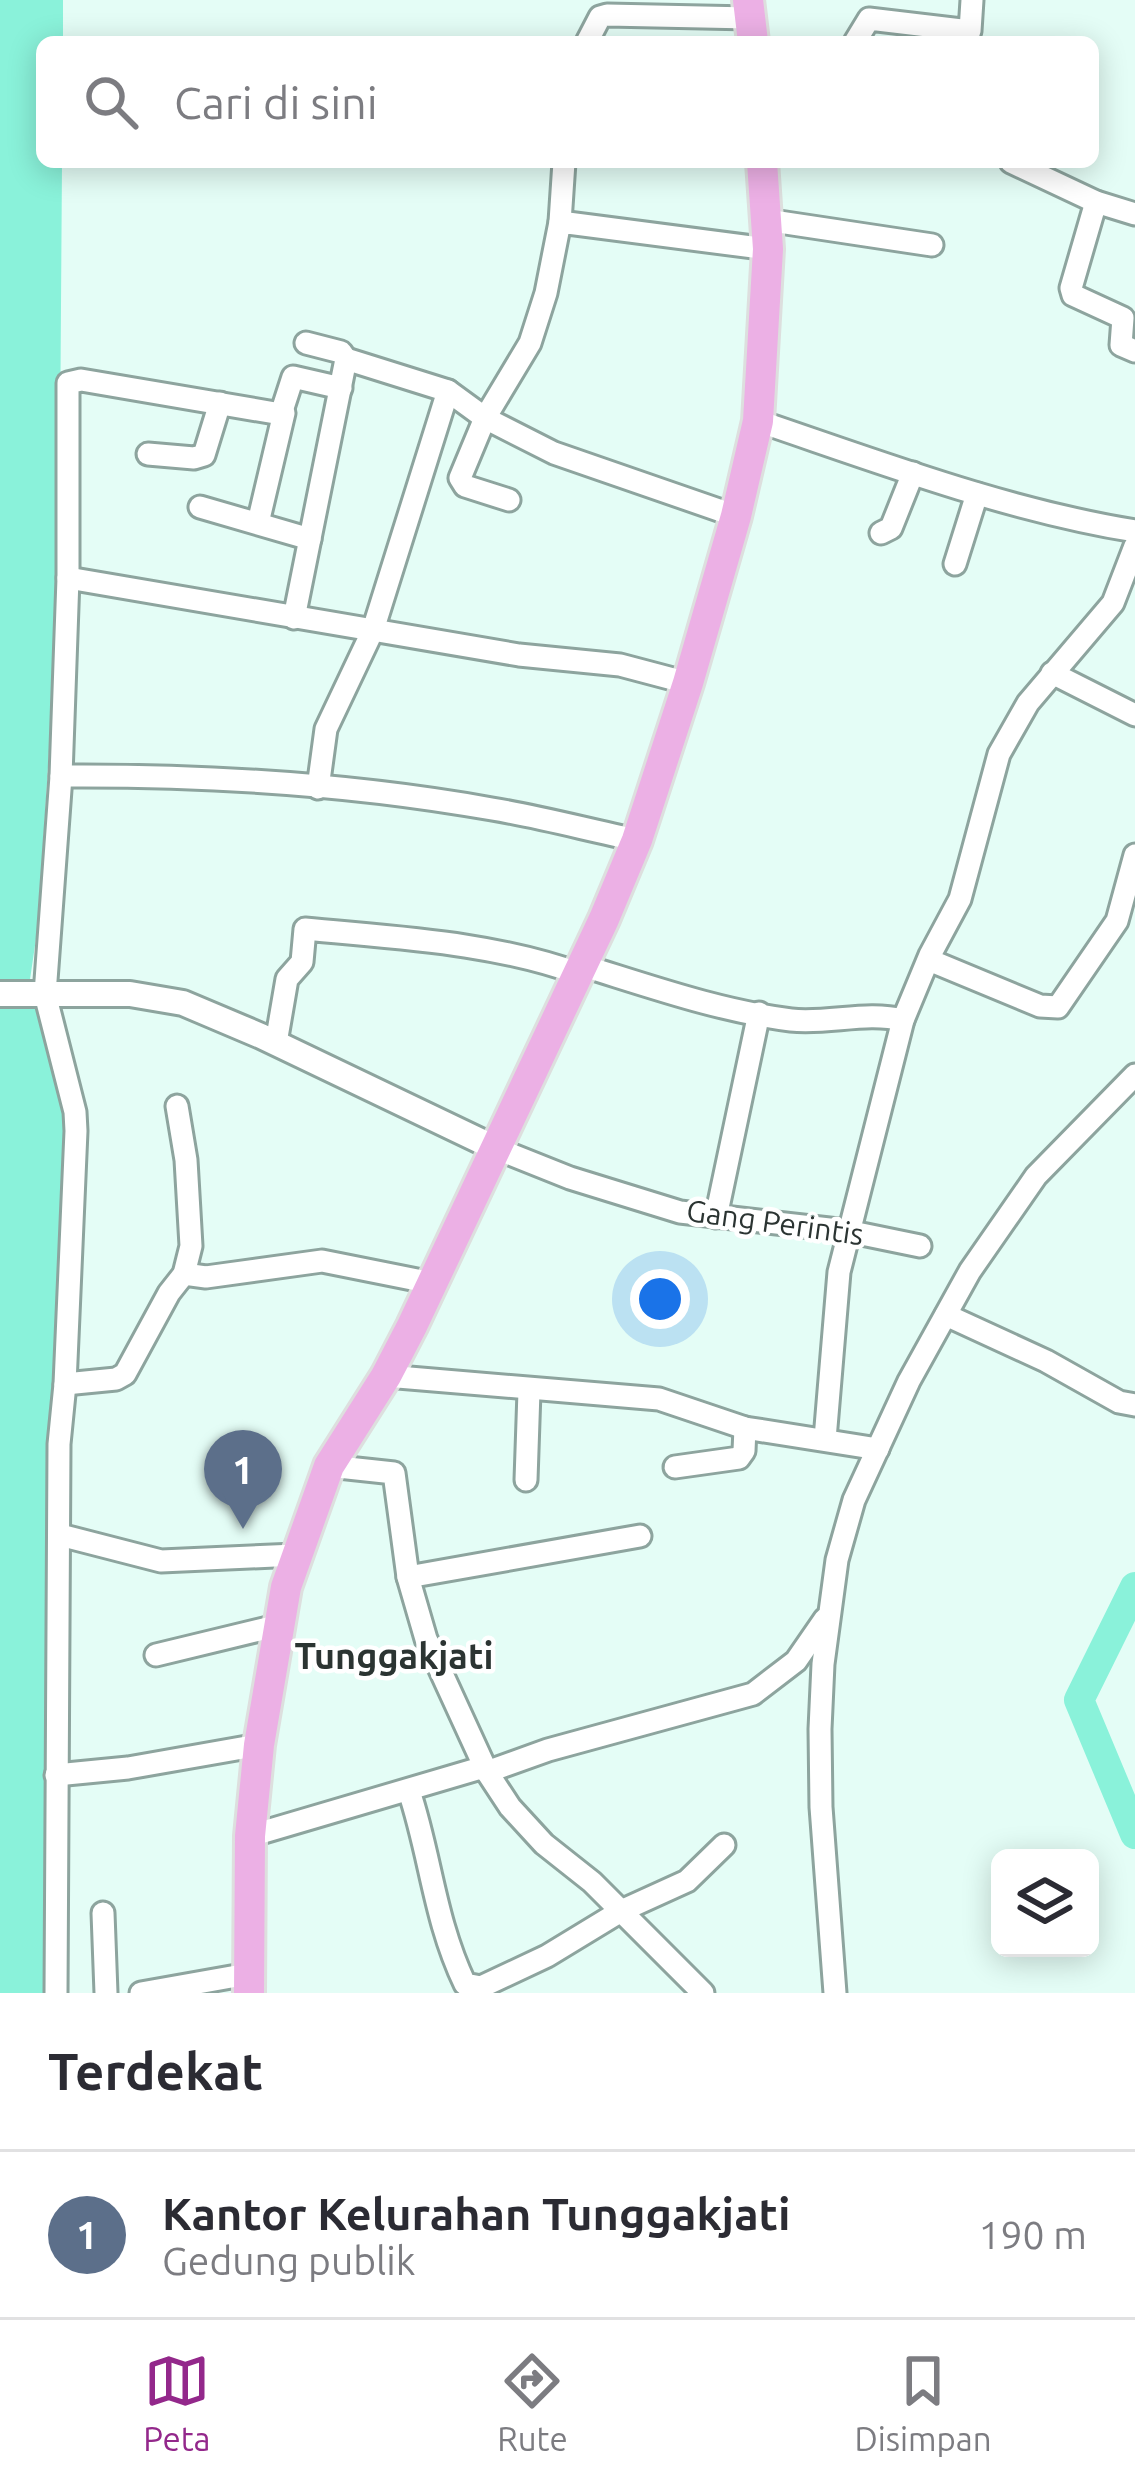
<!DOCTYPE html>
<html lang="id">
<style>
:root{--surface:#fff;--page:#f7f7f7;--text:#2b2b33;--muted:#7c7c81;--line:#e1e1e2;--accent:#93288b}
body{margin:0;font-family:Ubuntu,sans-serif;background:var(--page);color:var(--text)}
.controls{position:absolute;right:36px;bottom:36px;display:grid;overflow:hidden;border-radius:18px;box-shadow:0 6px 30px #0003}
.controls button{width:108px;height:108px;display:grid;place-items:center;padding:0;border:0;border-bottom:3px solid var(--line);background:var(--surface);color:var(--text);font:60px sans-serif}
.you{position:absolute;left:660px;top:1299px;width:42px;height:42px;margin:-30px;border:9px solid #fff;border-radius:50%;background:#1a73e8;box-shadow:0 0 0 18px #1a73e833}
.badge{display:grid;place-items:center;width:78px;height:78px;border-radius:50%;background:var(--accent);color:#fff;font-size:39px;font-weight:700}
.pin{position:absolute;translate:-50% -99px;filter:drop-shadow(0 3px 6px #0008)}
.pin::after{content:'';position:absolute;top:63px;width:42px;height:36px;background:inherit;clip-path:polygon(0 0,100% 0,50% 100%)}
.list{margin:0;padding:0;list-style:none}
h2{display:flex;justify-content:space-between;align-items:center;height:156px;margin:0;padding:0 48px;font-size:51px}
h2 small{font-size:39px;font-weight:400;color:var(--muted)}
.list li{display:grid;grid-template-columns:78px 1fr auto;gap:36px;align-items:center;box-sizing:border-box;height:168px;padding:0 48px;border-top:3px solid var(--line)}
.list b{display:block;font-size:45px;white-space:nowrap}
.list p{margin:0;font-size:39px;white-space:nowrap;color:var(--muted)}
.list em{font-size:39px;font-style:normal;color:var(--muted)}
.icon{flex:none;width:66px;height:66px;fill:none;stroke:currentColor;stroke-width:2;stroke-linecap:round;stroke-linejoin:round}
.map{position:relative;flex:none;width:1135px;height:1993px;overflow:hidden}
.search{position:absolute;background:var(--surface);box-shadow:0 6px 30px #0003;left:36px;right:36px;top:36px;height:132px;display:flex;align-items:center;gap:30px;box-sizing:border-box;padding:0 42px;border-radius:18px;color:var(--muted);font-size:45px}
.sheet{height:324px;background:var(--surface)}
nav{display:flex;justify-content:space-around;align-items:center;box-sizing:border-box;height:168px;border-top:3px solid var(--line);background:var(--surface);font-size:33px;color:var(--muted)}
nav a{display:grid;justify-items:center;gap:6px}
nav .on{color:var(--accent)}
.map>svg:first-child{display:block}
.water{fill:#8af2da}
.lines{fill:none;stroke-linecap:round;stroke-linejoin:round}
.river{stroke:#8af2da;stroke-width:30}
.minor-casing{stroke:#8da49e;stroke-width:27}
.tertiary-casing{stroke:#8da49e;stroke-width:30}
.primary-casing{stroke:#dddfde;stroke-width:36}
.minor{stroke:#fff;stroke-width:21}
.tertiary{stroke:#fff;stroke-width:24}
.primary{stroke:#ecb0e5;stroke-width:30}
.labels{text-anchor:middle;stroke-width:9;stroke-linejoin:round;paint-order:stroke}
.street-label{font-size:30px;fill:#2b3432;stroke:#fff}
.quarter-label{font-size:36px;font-weight:bold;fill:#2b3432;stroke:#fff}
</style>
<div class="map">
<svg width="1135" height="1993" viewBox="0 0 1135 1993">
<rect width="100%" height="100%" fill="#e4fdf6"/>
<path class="water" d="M0,0H63V42H42V162H62L59,593L38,925L28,993L42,1022L67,1120L56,1993H0Z"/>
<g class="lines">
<path class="river" d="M1135,1587L1079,1700L1135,1834"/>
<g class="minor-casing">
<g id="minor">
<path d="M587,42L600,17L607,15L750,18"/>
<path d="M855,42L869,19L970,31L972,0"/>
<path d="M1011,162L1096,202L1135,214"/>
<path d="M1096,202L1071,288L1073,295L1123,318L1121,345L1135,351"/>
<path d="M766,220L932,245"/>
<path d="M560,222L564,162"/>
<path d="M346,359L448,391L485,418L554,453L736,516"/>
<path d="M758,421C882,463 1006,510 1135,531"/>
<path d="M148,454L194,458L204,455L220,403"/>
<path d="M509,500L465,486L460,478L485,418L530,343L546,293L560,222L768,249"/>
<path d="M200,507L310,539"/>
<path d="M258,523L284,413"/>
<path d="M881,533L891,528L913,473"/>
<path d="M955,564L977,494"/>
<path d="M68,578L519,655L620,665L688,683"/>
<path d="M294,618L346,359L341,352L306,343"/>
<path d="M1052,673L1135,715"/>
<path d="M61,776C203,775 352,784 492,809C541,817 588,830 637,840"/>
<path d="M318,788L326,729L373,630L448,391"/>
<path d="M929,960L1040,1006L1058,1007L1117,921L1135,855"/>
<path d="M584,966C652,987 720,1011 791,1020C829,1024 866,1011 903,1020"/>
<path d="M276,1043L287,979L302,962L305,929C396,938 492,942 580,974"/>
<path d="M495,1148L570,1178L680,1212L847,1231L920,1246"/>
<path d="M716,1217L759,1013"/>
<path d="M184,1274L206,1277L322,1261L432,1283"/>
<path d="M946,1315L1046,1361L1119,1402L1135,1405"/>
<path d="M386,1376L659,1399L745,1428L878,1449"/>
<path d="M65,1384L116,1379L125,1374L169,1293L184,1274L191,1246L186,1160L177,1106"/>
<path d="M825,1439L839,1272L903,1020L930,955L960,899L999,754L1028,703L1113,603L1135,546"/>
<path d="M329,1466L394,1473L408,1577L426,1639L487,1772L510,1807L544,1844L592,1882L703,1993"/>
<path d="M675,1467L739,1458L744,1451L745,1428"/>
<path d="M526,1480L529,1391"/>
<path d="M60,1535L161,1561L296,1555"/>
<path d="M408,1577L640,1536"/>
<path d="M156,1655L280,1625"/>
<path d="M487,1772L548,1750L753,1694L796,1661L825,1619"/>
<path d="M56,1775L128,1768L259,1745"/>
<path d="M409,1791C431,1857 434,1919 465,1984L481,1987L547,1956L621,1911L687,1881L724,1845"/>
<path d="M250,1836L484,1767"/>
<path d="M103,1913L106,1993"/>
<path d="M56,1993L59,1444L65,1384L76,1131L75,1112L45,994L61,776L68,578V383L81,380L281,414L293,377L341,388"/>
<path d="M141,1993L248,1974"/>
<path d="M835,1993L821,1807L820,1729L823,1664L837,1560L854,1500L909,1381L970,1271L1036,1176L1135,1075"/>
</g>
</g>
<g class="tertiary-casing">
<path id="tertiary" d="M0,994H130L183,1003L261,1036L495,1148"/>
</g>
<g class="primary-casing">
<g id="primary">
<path d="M748,0L753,42"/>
<path d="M249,1993L250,1836L259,1745L286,1587L329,1466L386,1376L412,1326L604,919L637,840L688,683L736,516L758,421L768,249L762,162"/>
</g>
</g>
<use href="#minor" class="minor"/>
<use href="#tertiary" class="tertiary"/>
<use href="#primary" class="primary"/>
</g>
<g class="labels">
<g class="street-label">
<text transform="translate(775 1223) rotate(8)" y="10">Gang Perintis</text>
</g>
<g class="quarter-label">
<text x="394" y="1669">Tunggakjati</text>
</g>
</g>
</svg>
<div class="controls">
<button><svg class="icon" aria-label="layers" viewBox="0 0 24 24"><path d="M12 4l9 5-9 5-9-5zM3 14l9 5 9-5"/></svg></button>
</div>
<div class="you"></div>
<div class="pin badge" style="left:243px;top:1529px;background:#5c6f8a">1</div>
<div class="search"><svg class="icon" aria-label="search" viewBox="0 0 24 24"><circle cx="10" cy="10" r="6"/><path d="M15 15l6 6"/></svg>Cari di sini</div>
</div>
<section class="sheet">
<h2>Terdekat<small></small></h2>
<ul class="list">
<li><span class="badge" style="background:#5c6f8a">1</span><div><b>Kantor Kelurahan Tunggakjati</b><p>Gedung publik</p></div><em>190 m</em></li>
</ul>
</section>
<nav>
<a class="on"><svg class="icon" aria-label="map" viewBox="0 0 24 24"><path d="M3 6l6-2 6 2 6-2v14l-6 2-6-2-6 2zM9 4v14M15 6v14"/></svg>Peta</a>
<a><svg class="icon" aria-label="directions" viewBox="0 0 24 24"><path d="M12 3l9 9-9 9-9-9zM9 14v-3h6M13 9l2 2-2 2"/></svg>Rute</a>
<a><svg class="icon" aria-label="saved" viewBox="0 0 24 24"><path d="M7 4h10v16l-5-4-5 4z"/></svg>Disimpan</a>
</nav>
